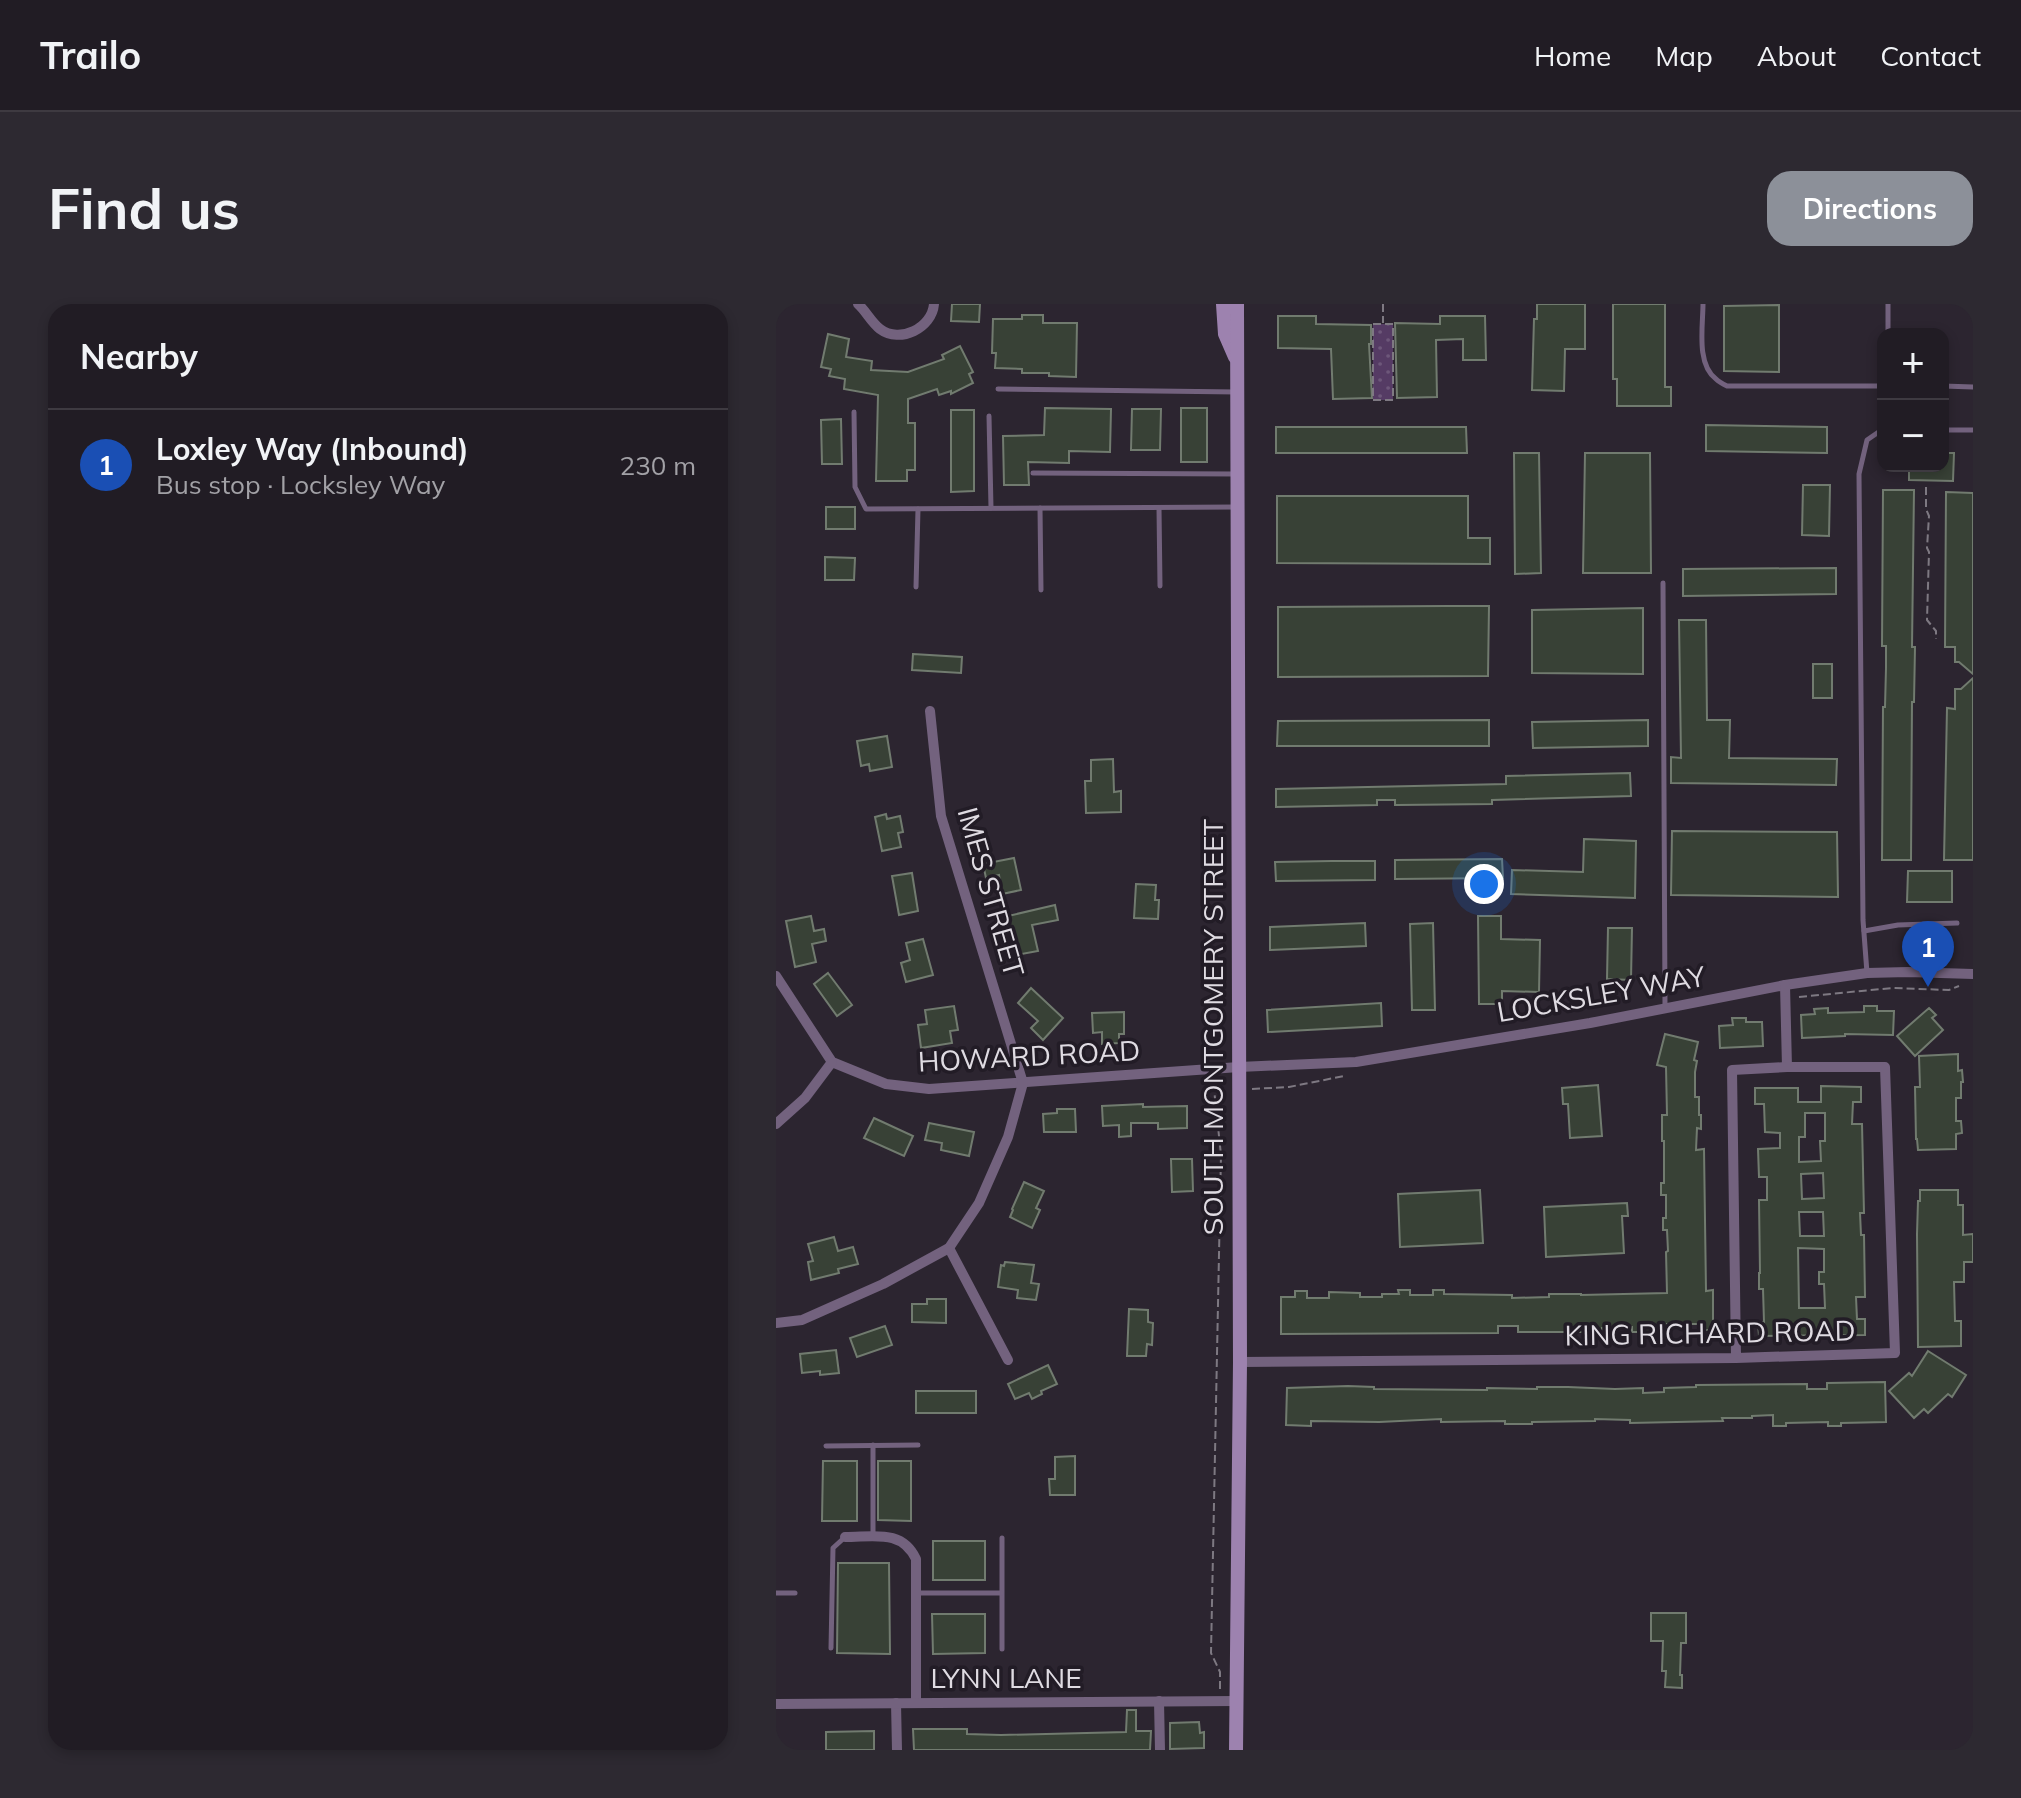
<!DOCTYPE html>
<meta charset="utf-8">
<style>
:root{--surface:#211c24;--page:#2d2931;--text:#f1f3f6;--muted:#a2a1a6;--line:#3e3a41;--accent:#8c9099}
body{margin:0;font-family:Mulish,sans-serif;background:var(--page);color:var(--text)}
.controls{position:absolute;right:24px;top:24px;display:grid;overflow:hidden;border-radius:16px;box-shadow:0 4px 12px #0003}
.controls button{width:72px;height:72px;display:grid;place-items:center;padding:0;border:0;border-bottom:2px solid var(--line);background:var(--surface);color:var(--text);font:40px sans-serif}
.you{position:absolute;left:708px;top:580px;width:28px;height:28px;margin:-20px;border:6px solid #fff;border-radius:50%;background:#1a73e8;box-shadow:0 0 0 12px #1a73e833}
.badge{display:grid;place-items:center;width:52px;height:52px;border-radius:50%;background:var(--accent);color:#fff;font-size:26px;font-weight:700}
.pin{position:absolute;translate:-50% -66px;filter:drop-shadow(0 2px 4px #0008)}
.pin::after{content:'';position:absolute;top:42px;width:28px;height:24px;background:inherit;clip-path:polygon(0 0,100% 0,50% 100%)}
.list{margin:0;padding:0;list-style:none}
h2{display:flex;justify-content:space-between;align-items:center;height:104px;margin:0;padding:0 32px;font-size:34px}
h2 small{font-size:26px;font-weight:400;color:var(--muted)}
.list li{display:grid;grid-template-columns:52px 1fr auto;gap:24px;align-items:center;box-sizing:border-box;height:112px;padding:0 32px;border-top:2px solid var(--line)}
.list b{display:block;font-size:30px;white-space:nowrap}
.list p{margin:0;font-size:26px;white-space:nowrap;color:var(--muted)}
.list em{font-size:26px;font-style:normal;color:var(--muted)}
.map{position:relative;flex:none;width:1197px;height:1446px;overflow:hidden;border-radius:24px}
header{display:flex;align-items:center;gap:48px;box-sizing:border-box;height:112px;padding:0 40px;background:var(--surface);border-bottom:2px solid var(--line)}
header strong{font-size:38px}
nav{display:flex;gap:44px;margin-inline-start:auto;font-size:28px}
.intro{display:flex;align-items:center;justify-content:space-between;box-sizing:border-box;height:192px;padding:0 48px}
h1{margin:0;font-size:56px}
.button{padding:20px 36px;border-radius:24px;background:var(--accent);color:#fff;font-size:28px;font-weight:700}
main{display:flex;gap:48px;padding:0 48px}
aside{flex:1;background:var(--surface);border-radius:24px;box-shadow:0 4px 12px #0003}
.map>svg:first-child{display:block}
.grass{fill:url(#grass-dots)}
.building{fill:#384136;stroke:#717b6f;stroke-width:2;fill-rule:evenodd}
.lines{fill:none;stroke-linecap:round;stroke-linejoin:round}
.path{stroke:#7e7982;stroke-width:2;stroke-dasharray:8 4;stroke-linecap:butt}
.lane{stroke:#73627e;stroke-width:5}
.street{stroke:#73627e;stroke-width:10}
.secondary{stroke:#9d82af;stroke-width:14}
.labels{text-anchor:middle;stroke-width:7;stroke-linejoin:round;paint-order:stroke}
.street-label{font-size:28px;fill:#dfdbe2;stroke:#221c26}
</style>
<header>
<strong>Trailo</strong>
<nav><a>Home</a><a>Map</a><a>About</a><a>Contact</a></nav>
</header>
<div class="intro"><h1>Find us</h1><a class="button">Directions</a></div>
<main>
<aside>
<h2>Nearby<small></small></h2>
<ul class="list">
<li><span class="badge" style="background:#1a4fb4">1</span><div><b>Loxley Way (Inbound)</b><p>Bus stop · Locksley Way</p></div><em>230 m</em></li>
</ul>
</aside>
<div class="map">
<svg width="1197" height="1446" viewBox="0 0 1197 1446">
<defs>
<pattern id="grass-dots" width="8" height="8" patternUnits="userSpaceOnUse" patternTransform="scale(2)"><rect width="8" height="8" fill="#553b64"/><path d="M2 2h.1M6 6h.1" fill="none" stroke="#6d577a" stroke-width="1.8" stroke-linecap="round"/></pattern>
</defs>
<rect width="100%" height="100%" fill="#2c2530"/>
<rect class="grass" x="597" y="20" width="20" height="76"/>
<g class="building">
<path d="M176,0H204L203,18L175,17Z"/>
<path d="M761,0H809V45H789L788,87L756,86L758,15H761Z"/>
<path d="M837,0H889V83H895V102H841V75H837Z"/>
<path d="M1003,1V68L948,67V2Z"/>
<path d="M246,11H267V19H301L300,73L273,72V69H246V65L219,64L220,49H216L217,15H246Z"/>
<path d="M502,12H540V20L595,21V40H593L596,94L557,95L555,45L502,44Z"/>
<path d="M664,12H709L710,56H687V35L660,36L661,93L621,94L619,19L664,20Z"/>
<path d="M52,30L73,35L70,53L96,57L95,66L132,68L168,55L166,51L184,42L197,68L193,70L197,79L175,90V87L163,91L161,85L132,95V119H139V166H131V177H100L102,91L68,85L69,75L53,72L55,65L45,63Z"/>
<path d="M269,104L335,105L334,148L293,147V159L252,158L253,181H228L227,132L268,131Z"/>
<rect x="405" y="104" width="26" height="54"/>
<path d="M356,105H385L384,146H355Z"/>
<path d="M175,106H198V187L175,188Z"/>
<path d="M65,115L66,160H46L45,116Z"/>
<path d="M930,121L1051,123V149L930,147Z"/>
<path d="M500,123H690L691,149H500Z"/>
<path d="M738,149H763L765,269L739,270Z"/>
<path d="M809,149H874L875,269H807Z"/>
<path d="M1167,149H1178L1177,177L1133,176V162H1167Z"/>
<path d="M1027,181H1054L1053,232L1026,231Z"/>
<path d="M1107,186H1138L1136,343H1139L1138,398H1136L1135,556H1106L1107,403H1109L1110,364V342H1106Z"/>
<path d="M1170,188L1197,189V370L1183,358H1179V343H1169Z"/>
<path d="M501,192H692V234H714V260L501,259Z"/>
<rect x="50" y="203" width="29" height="22"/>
<path d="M49,253L79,254L78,276H49Z"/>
<path d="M1060,264V290L907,292V265Z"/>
<path d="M670,302H713L712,372L502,373V303Z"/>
<path d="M867,304V370L756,369V306Z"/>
<path d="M903,316H930L931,416H954L953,454L1061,455L1060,481L895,479V453L905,454Z"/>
<path d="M137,350L186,353L185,369L136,366Z"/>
<rect x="1037" y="360" width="19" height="34"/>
<path d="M1197,374V556H1168L1171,404L1179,405V385H1185Z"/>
<path d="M713,416V442H501L502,417Z"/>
<path d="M872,416V442L757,444L756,418Z"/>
<path d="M111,432L116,463L94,467L93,460L85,462L81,437Z"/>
<path d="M337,455L338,488L345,487V508L310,509L309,477H315V456Z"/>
<path d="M854,469L855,492L716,496V500L621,501H619V496H601V501L500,503V485L730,480V472Z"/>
<path d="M110,510L111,515L124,512L127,528L122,529L125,543L106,547L99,513Z"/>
<path d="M896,527L1061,528L1062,593L895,591Z"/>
<path d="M808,535L860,537L859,594L735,590L736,566L807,568Z"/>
<path d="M238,554L245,586L226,590L223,571L210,574L207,560Z"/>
<path d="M726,555L727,574L619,575V556Z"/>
<path d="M556,557H599V576L500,577L499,558Z"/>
<path d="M1132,567H1176V598H1131Z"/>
<path d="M136,569L142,607L123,611L116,572Z"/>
<path d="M360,580L380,581L379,596H383L382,615L358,614Z"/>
<path d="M279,601L282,616L256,621L262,647L240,651L232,612Z"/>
<path d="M35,612L38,627L48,625L50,637L36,640L40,658L19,663L10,617Z"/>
<path d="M702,612H725V635L764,636L763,688L726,687V700H703Z"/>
<path d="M589,619L590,642L494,646V623Z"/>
<path d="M657,619L659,706H636L634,620Z"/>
<path d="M832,624H856L855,676L831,675Z"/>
<path d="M147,635L157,671L130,678L125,659L134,656L130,639Z"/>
<path d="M52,669L76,701L61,712L38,680Z"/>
<path d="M255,684L287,714L267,736L255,724L262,717L242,699Z"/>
<path d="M605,699L606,722L492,728L491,706Z"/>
<path d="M178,702L182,726L174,727L176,739L145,744L142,721L151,720L149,706Z"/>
<path d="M1088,702H1101V707H1118L1117,731L1069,730V732L1026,734L1025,711L1039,710L1038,705L1052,704V709L1088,708Z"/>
<path d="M1153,704L1160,711L1156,714L1167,726L1139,752L1121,732Z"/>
<path d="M348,708V730H343V739L326,740V728L317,729L316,709Z"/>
<path d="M956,714H970V718H986L987,742L944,744L943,722L957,721Z"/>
<path d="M889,730L922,738L918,756L921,757L919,768V793H923V811H925V825L921,824L920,846L928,845L930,987L937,986V1026H922V1020H891V1028H856V1023L826,1024V1028H742V1022H722V1029L505,1030V993H519V987H531V994H553V988L584,989V993H606V990H623L622,986H634V991H657V986H668V990L736,991V994L773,993V990H805V991L891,989L890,948L892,947L891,926H887V914H890V891H885V879H888V837H886V811H891L890,763L881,761Z"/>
<path d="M1182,750V767L1186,766L1187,778H1185V794H1180V817H1185L1186,829L1180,830V845L1142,846L1141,835H1140L1139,783H1144L1143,752Z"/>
<path d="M822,781L826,832L794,834L792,800H787L786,784Z"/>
<path d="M1045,782L1085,783V798H1077L1076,820H1086L1088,909H1084L1085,931H1088L1089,993H1080L1081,1015H1089V1031L983,1032L982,1018H988L987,985H983V969H984L983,896H991V873H983L982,845L1004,844V829L989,828L988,800H979V784H1022V798H1045ZM1029,809H1049V837H1044L1045,857L1023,858V833H1029ZM1047,869L1048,894L1026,895L1025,870ZM1023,908H1047L1048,932H1024ZM1022,944L1048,945V968H1043V980H1048L1049,1004H1023Z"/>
<path d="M367,800V803L411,802V824L382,825V819H355V832L343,833V821L327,822L326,802Z"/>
<path d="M281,805H299L300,828H268L267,810L281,809Z"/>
<path d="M98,814L137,832L128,852L88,834Z"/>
<path d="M153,819L198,828L193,852L165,846L166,839L149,836Z"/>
<path d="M395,855H416L417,887L396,888Z"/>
<path d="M248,878L268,887L260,904L264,906L256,924L234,913L237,906L236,905Z"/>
<path d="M704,886L707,939L624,943L622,890Z"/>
<path d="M1144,886H1182V901H1187V931L1197,930V958H1188V978H1178L1179,1017H1185V1042L1142,1043L1141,930L1142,897H1144Z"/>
<path d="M851,899L852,912H846L848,949L770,953L768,903Z"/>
<path d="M58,933L62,947L77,943L82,960L62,965L63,969L35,976L32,958L37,957L32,940Z"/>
<path d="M229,958L258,961L255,979L263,980L260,996L241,994L242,986L222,983L225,961L228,962Z"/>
<path d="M151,995H170V1019L136,1018V1000H151Z"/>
<path d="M353,1005L372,1006V1018L377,1019L376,1041L371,1040L370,1052H351Z"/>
<path d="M109,1022L116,1041L81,1053L74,1034Z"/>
<path d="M60,1046L63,1069L44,1071V1067L26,1069L24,1050Z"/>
<path d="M1152,1047L1190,1071L1176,1093L1172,1090L1152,1109L1148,1105L1138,1114L1113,1087L1133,1069L1136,1072Z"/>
<path d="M272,1061L281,1080L265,1087L266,1090L256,1095L253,1089L239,1095L232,1080Z"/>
<path d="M1109,1078L1110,1118L1065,1119V1122H1052V1118L1010,1119V1122H997V1111L976,1112V1114H946L947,1117L854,1119V1116L819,1115V1117L756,1118V1120H729V1117L665,1118V1115L603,1118L535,1117V1122L510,1121L511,1084L572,1082L598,1083V1085L711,1086V1084L761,1085V1083H792L839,1085L867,1084V1089L888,1088V1084L920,1083V1081L1031,1080V1085H1051V1079Z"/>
<rect x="140" y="1087" width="60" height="22"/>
<path d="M299,1152V1191H274L273,1175H279V1153Z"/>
<path d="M47,1157H81V1217H46Z"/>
<path d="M102,1157H135V1217L102,1216Z"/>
<rect x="157" y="1237" width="52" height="39"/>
<path d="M62,1259H113L114,1350L61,1349Z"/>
<path d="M875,1309H910V1339H905L904,1371H906V1384L889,1383L890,1367H886L887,1337H875Z"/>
<path d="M156,1310H209V1349L157,1350Z"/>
<path d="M351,1406H360V1427H375L374,1446H138L137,1425H191V1430L225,1431L350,1428Z"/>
<path d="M423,1418L424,1429L428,1428V1444L394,1445V1419Z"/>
<path d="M98,1427V1446H50V1428Z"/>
</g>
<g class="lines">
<g class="path">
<path d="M607,0V19"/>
<rect x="597" y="20" width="20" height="76"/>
<path d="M1150,183V205L1153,212L1151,244L1153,248L1151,316L1160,327V335"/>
<path d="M1023,693L1116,684L1173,686L1183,682"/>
<path d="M476,785L513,783L568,772"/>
<path d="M444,1385V1368L435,1349L445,851L438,785L449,786"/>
</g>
<g class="lane">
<path d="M927,0C927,22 920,60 940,75C943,78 947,80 951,82H1107"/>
<path d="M1112,0V30"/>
<path d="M1167,82L1197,83"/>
<path d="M222,85L461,88"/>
<path d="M78,108L79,183L90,205L460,203"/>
<path d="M213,112L215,204"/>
<path d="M1167,126H1197"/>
<path d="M257,169L460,170"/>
<path d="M264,204L265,286"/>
<path d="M383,204L384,282"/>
<path d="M887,279L889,703"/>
<path d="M140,283L142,205"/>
<path d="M1088,627L1122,621L1181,619"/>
<path d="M1091,669L1087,616L1083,170L1091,136L1107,125"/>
<path d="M97,1141V1232"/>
<path d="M50,1142L142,1141"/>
<path d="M226,1234V1345"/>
<path d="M0,1289H19"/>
<path d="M141,1289H225"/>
<path d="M55,1344L57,1244L68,1234"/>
</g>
<g class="street">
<path d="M82,0C90,7 95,18 104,25C124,40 156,24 158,0"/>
<path d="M0,672L56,758L110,780L153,785L463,763L580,758L814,719L1009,681L1091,669L1132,668L1197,670"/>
<path d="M1009,681L1011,763"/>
<path d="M0,820L29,794L56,758"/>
<path d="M173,944L232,1056"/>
<path d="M0,1019L26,1016L107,980L173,944L203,899L232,833L247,779L165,512L154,407"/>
<path d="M464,1058L960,1054L1119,1049L1109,763H1011L956,766L960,1054"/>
<path d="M69,1233C98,1233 126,1225 140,1255V1399"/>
<path d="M383,1397L384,1446"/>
<path d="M120,1399L121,1446"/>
<path d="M0,1400L461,1397"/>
</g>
<g class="secondary">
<path d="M447,0L449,30L459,53"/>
<path d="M460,1446L464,1058L461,0"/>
</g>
</g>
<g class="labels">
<g class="street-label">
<text transform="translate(215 588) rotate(74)" y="10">IMES STREET</text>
<text transform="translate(825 690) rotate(-10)" y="10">LOCKSLEY WAY</text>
<text transform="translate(437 723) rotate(-90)" y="10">SOUTH MONTGOMERY STREET</text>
<text transform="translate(253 752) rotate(-3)" y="10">HOWARD ROAD</text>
<text transform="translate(934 1029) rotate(-1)" y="10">KING RICHARD ROAD</text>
<text x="230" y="1384">LYNN LANE</text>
</g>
</g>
</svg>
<div class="controls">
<button>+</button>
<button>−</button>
</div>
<div class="you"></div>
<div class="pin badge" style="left:1152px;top:683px;background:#1a4fb4">1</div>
</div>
</main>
